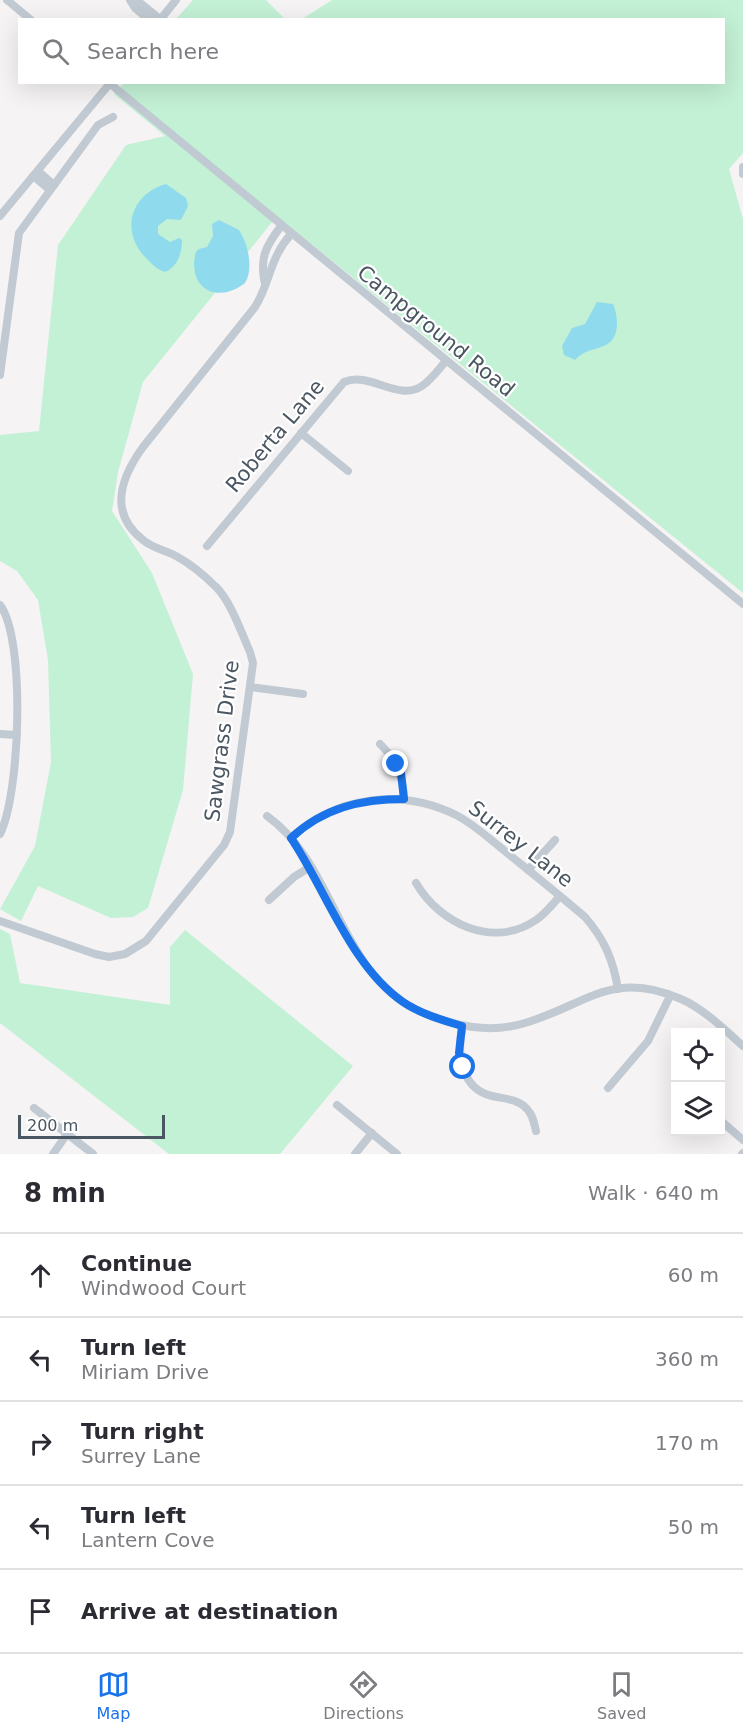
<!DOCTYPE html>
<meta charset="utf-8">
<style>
:root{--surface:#fff;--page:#f2f2f3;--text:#2b2b33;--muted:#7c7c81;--line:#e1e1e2;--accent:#1a73e8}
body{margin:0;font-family:"DejaVu Sans",sans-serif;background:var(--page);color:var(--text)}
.controls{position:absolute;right:18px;bottom:18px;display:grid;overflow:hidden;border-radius:0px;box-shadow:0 6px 24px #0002}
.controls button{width:54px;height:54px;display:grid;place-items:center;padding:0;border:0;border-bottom:2px solid var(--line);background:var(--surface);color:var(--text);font:30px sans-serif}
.scale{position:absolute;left:18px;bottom:15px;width:147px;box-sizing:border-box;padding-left:6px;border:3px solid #4a5661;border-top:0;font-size:16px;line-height:21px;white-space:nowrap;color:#4a5661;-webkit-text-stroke:4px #fff;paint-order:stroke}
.stop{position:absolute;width:18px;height:18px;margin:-14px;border:4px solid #1a73e8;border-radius:50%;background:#fff}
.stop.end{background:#1a73e8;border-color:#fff;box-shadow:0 2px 6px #0008}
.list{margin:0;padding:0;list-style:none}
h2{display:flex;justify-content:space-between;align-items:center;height:78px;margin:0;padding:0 24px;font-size:26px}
h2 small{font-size:20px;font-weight:400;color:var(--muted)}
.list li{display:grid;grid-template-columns:39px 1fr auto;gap:18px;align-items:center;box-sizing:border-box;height:84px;padding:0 24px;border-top:2px solid var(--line)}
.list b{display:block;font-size:22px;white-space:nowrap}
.list p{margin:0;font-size:20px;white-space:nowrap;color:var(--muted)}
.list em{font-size:20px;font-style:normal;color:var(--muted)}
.icon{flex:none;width:33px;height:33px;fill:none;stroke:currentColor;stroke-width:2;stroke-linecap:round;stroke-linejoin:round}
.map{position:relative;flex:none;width:743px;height:1154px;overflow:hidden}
.search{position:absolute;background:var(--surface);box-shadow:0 6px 24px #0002;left:18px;right:18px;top:18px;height:66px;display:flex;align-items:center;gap:15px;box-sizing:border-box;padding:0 21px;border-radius:0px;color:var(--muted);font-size:22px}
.sheet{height:498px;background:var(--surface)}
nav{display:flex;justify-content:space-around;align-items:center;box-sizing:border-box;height:84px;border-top:2px solid var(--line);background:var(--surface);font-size:16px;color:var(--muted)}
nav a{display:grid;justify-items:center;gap:3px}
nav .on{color:var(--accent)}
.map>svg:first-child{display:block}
.green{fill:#c3f1d5}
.water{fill:#90daee}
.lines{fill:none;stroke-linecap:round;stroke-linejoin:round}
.minor{stroke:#c1cad2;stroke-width:8}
.route{stroke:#1a73e8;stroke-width:8}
.labels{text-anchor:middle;stroke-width:4.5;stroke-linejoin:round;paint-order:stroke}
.street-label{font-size:21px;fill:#4a5661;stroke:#fff}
</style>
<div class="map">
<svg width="743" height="1154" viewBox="0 0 743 1154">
<rect width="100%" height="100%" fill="#f5f3f3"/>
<g class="green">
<path d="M193,0H266L285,19H176Z"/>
<path d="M332,0H743V153L729,169L743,219V593L277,216L143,382L118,472L112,511L152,573L193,674L183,790L148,908L133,917L111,918L38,886L21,921L0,909L35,846L51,762L48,660L38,600L17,571L0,561V435L39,431L58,245L126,145L165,136L114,94L124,83L724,82V20L302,19Z"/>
<path d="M0,929L10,934L20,983L170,1005V947L185,930L353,1066L280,1154H169L0,1023Z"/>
</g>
<g class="water">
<path d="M166,184L186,198L188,206L181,220L167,219L158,226V234L170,242L179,238L182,240C182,252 178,267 165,272C157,270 152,264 146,258C120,232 130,194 166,184Z"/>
<path d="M219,220L239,230C248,244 254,269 245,283C222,301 194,294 194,263C195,258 194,252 199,249C201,248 205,248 207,247L213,236L212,224Z"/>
<path d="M597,302L613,304C618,316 620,335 609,343C597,351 586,348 575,360L564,355L562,346L572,328L585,324Z"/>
</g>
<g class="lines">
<g class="minor">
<path d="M7,0L31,20"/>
<path d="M130,0L135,8L149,20"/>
<path d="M131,1L139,2L160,19"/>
<path d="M160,20L176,0"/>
<path d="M108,82L743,604"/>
<path d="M743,167V174"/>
<path d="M38,171L54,185"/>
<path d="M33,176L50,190"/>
<path d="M0,216L111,82"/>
<path d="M265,284C259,258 266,246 281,226"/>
<path d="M0,375L19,233L98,125L113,117"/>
<path d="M301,433L348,471"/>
<path d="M207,546L344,382C370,371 398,402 422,386C431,380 438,370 445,362"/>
<path d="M0,605C26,639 20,795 0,834"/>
<path d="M250,687L303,694"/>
<path d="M0,734L17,735"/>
<path d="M380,744C397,761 403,775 404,799"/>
<path d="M267,816C336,865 338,973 419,1011C451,1026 490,1034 525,1023C586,1005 612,969 681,999C704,1009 725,1030 743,1046"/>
<path d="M291,838C336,796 401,788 456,815C472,823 486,836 500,847C528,870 557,893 585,917C604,939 613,959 618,989"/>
<path d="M528,870L555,840"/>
<path d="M416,883C440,924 493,949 536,920C545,914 552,905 559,897"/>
<path d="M269,900L294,877L310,867"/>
<path d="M0,921L95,954L109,957L125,954L146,941L224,845L230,832L253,663L250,652C242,634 230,600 216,587C205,576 189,563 176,556C165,550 152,548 143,540C107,512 122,476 143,447L255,307C271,281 269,259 291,234"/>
<path d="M463,1026C456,1053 461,1089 492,1096C505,1099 518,1099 527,1109C533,1115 534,1123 536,1131"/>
<path d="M608,1088L648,1041L670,996"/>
<path d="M337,1105L397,1154"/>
<path d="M34,1108L93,1154"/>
<path d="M720,1120L743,1140"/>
<path d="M53,1154L67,1134"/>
<path d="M355,1154L372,1133"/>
<path d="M742,1154L743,1153"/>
</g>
</g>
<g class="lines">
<path class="route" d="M396,764L401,773L404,799C361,799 323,808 291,838C326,890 350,965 403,1002C421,1014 442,1020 462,1026L459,1053L463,1067"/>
</g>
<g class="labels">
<g class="street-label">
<text transform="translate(436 331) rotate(39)" y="7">Campground Road</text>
<text transform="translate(275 436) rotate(-50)" y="7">Roberta Lane</text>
<text transform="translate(222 741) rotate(-83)" y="7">Sawgrass Drive</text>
<text transform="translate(521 844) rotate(38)" y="7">Surrey Lane</text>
</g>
</g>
</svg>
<div class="controls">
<button><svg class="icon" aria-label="locate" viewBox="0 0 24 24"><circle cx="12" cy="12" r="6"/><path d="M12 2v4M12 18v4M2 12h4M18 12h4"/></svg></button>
<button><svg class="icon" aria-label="layers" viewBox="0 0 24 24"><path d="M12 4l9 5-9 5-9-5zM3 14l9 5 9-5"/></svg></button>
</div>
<div class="scale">200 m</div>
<div class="stop" style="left:463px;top:1067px"></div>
<div class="stop end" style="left:396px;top:764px"></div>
<div class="search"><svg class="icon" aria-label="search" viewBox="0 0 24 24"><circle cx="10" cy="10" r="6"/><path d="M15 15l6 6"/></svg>Search here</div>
</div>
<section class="sheet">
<h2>8 min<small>Walk · 640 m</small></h2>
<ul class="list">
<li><svg class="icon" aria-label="ahead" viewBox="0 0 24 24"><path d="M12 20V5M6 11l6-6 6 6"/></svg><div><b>Continue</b><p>Windwood Court</p></div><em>60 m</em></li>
<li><svg class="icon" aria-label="left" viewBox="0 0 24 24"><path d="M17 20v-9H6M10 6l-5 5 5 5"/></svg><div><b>Turn left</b><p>Miriam Drive</p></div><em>360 m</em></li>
<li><svg class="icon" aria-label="right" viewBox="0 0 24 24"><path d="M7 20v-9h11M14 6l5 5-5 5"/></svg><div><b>Turn right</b><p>Surrey Lane</p></div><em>170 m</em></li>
<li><svg class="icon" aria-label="left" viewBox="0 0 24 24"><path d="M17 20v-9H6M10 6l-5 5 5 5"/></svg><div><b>Turn left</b><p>Lantern Cove</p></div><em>50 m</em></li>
<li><svg class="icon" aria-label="arrive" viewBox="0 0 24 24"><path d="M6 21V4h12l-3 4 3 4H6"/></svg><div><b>Arrive at destination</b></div></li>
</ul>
</section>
<nav>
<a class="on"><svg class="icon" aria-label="map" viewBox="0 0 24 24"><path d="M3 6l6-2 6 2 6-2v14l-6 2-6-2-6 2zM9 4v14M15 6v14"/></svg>Map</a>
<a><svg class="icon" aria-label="directions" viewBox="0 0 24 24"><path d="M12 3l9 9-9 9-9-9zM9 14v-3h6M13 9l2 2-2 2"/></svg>Directions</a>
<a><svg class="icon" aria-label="saved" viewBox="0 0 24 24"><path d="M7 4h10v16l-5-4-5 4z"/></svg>Saved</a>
</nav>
